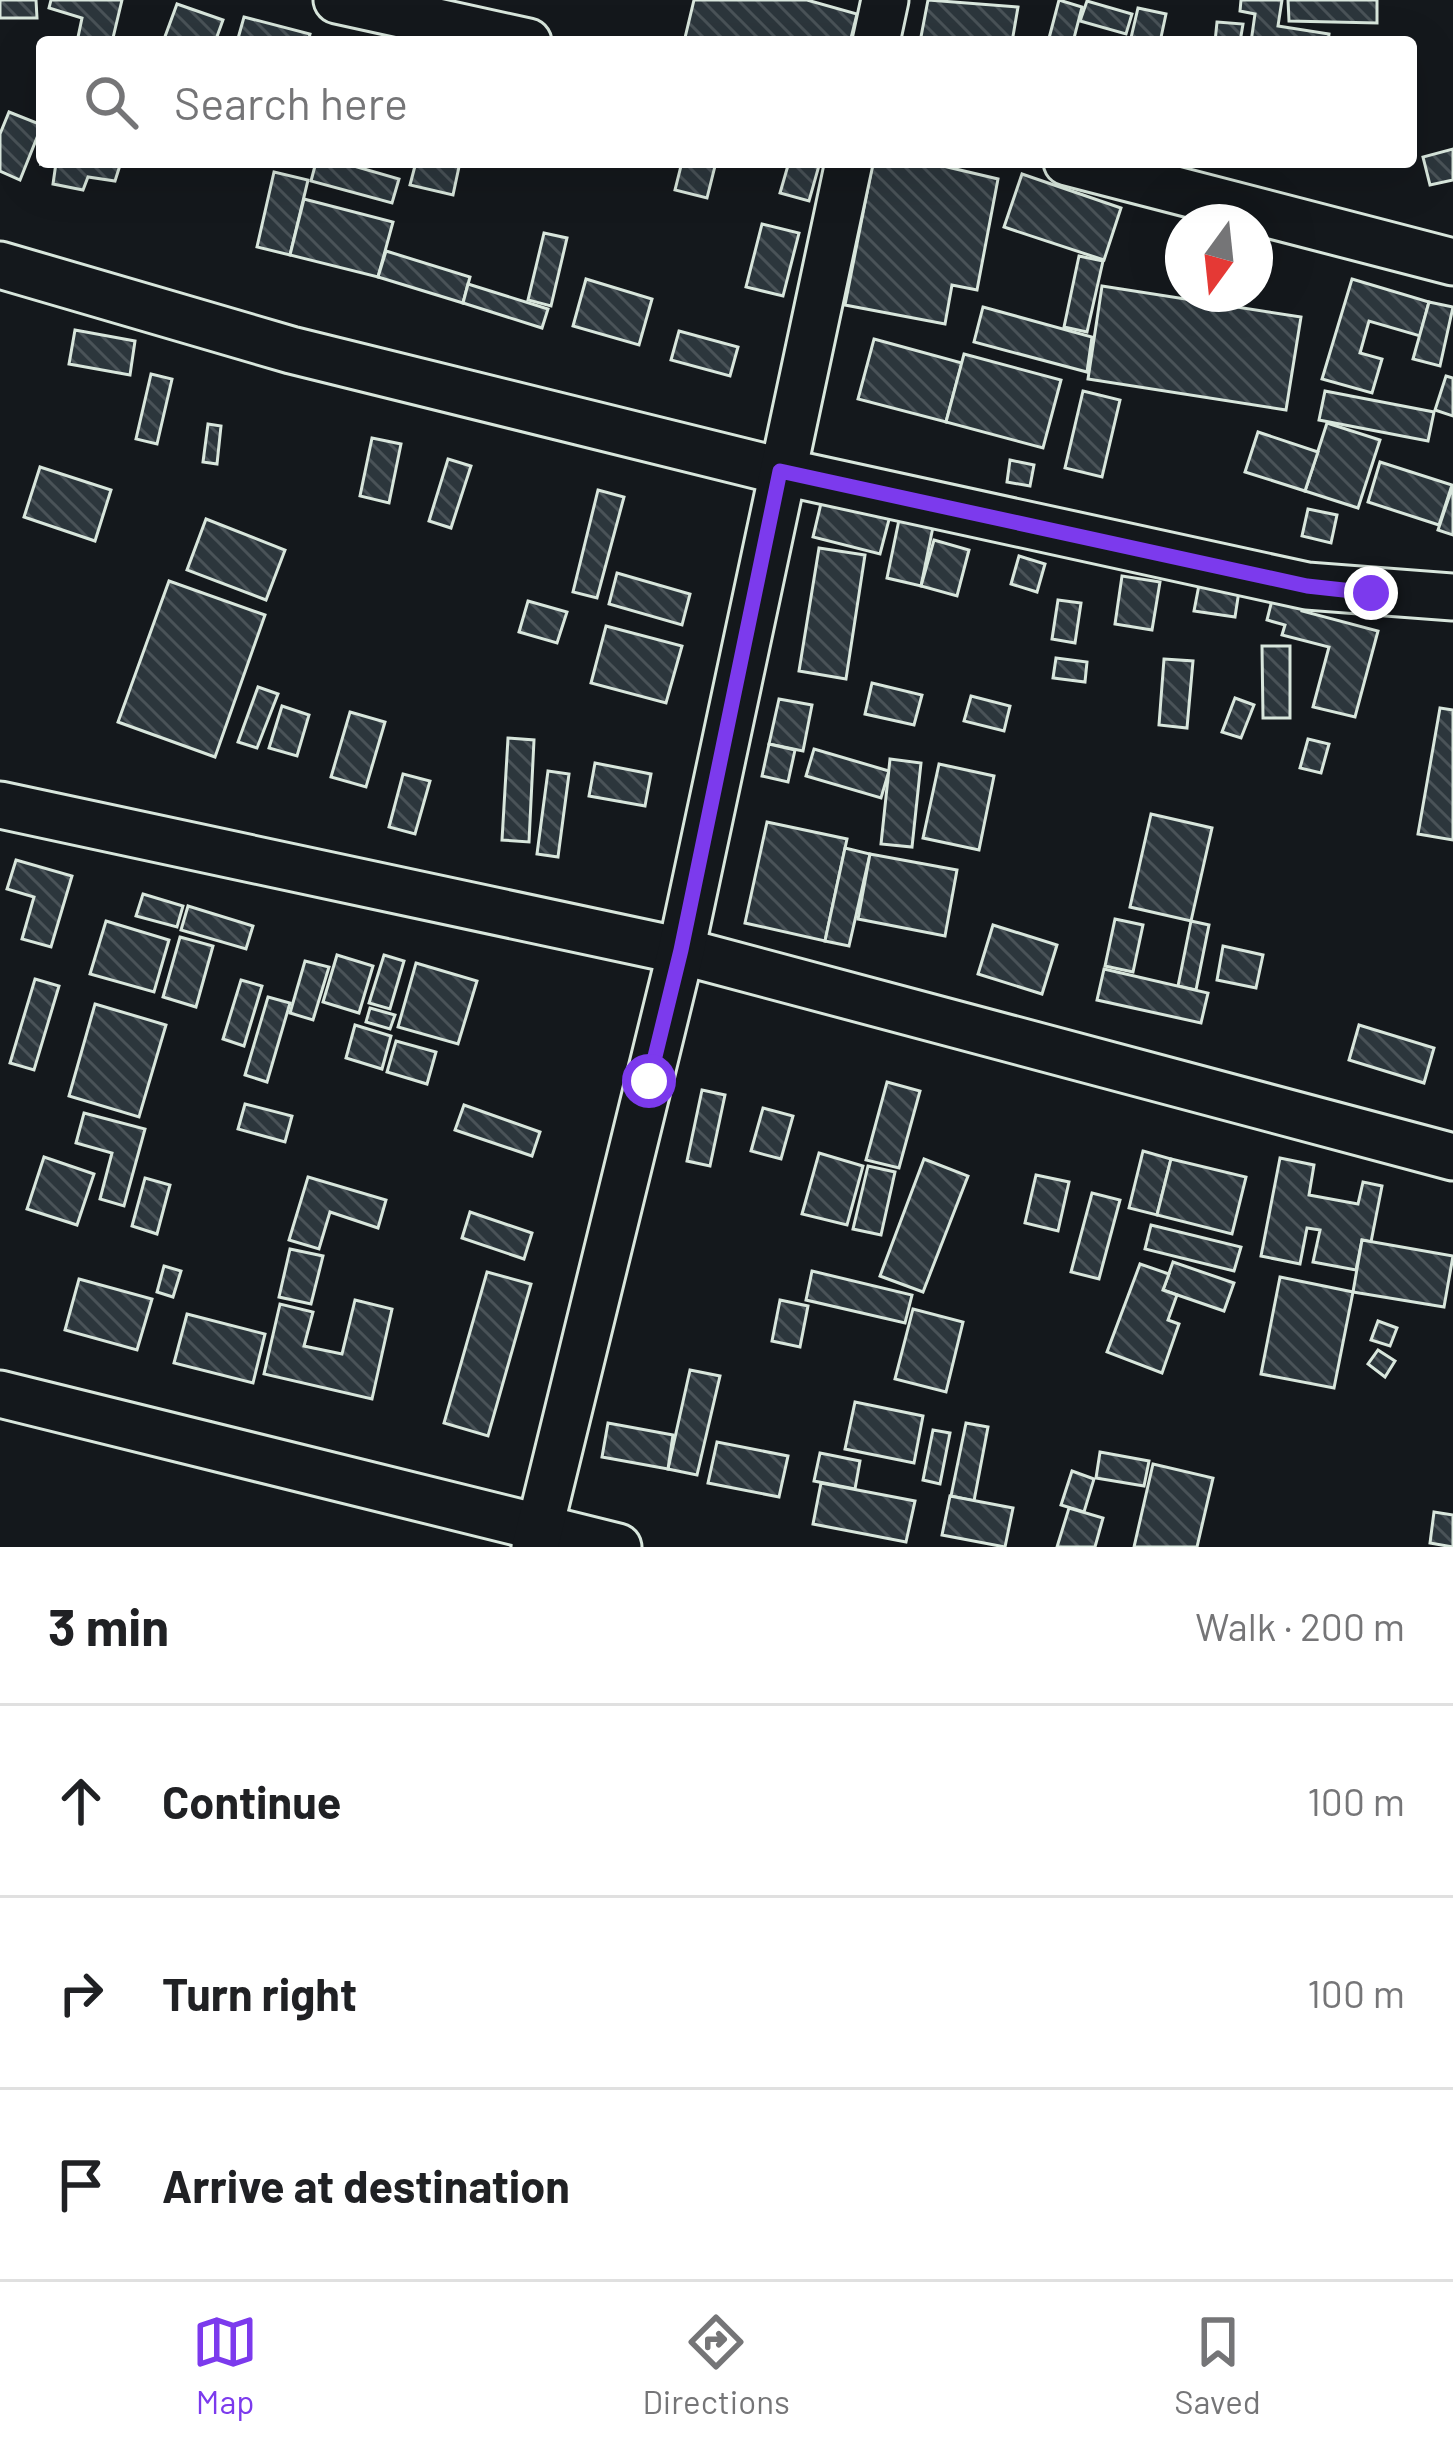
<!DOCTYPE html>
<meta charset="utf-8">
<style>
:root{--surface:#fff;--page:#f6f6f6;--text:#202124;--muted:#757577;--line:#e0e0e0;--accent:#7c3aed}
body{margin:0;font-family:Barlow,sans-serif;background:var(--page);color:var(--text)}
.compass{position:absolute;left:1165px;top:204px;width:108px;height:108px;border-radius:50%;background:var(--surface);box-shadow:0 12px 48px #0002;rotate:195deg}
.stop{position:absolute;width:36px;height:36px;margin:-27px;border:9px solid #7c3aed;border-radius:50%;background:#fff}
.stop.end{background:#7c3aed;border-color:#fff;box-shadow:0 3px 12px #0008}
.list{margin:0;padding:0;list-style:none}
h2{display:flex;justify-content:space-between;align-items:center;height:156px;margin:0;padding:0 48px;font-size:51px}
h2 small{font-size:39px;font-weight:400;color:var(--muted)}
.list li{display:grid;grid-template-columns:78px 1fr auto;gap:36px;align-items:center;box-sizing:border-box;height:192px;padding:0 48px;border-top:3px solid var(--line)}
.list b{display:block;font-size:45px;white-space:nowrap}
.list em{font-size:39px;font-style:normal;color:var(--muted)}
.icon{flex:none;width:66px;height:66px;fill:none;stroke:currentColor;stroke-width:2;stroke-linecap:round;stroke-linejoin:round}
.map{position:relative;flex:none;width:1453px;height:1547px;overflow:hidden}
.search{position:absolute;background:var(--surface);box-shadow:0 12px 48px #0002;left:36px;right:36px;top:36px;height:132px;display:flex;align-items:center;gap:30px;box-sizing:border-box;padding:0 42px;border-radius:12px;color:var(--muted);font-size:45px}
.sheet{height:732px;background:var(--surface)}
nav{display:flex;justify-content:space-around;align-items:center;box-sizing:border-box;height:168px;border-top:3px solid var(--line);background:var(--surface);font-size:33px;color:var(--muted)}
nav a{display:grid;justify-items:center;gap:6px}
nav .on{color:var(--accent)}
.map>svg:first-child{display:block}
.building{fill:url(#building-back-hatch);stroke:#d8e6dc;stroke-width:3}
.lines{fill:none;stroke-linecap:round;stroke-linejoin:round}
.minor-casing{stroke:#d8e6dc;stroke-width:51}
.minor{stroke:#14181c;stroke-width:45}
.route{stroke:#7c3aed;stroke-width:15}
</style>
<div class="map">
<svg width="1453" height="1547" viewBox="0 0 1453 1547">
<defs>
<pattern id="building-back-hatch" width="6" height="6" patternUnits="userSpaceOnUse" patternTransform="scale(3)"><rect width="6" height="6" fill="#2c363c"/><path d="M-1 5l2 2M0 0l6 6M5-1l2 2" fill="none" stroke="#4a5358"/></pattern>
</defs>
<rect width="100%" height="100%" fill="#14181c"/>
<g class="building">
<path d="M0,0H36L37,18H0Z"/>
<path d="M51,0H122L112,42H77L82,18L49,8Z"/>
<path d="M694,0H807L857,14L850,42H684Z"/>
<path d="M928,0L1018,7L1012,42H920Z"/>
<path d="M1059,0L1082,7L1073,42H1048Z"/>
<path d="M1241,0H1282L1278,26L1329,34L1328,42H1251L1255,14L1240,11Z"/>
<path d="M1288,0H1377V23L1289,21Z"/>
<path d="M1087,1L1132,14L1126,34L1080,21Z"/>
<path d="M177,4L223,20L215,42H163Z"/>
<path d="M1138,8L1166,14L1160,42H1130Z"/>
<path d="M244,17L310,34L308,42H237Z"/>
<path d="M1217,22L1243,24L1240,42H1215Z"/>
<path d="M9,112L42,125L20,180L0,171V134Z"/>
<path d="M1453,149V180L1430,185L1423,157Z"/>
<path d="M42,161V162H121L115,181L88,177L83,190L53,184L56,163L41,164Z"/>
<path d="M316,162H340L399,179L392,203L311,181Z"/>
<path d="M416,162H460L453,195L410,185Z"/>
<path d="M682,162H716L707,198L675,190Z"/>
<path d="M789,162H820L809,201L780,193Z"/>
<path d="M873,162H926L998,179L977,290L952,285L945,324L845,305Z"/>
<path d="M274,172L308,180L290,255L257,247Z"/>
<path d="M1022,174L1121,208L1104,260L1004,227Z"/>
<path d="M304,199L393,222L378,277L290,255Z"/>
<path d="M762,224L799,233L783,296L746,287Z"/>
<path d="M544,233L567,238L551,306L528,300Z"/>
<path d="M386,251L470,277L463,303L378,277Z"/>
<path d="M1079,256L1103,261L1087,332L1064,327Z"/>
<path d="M586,279L652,299L639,345L573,326Z"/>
<path d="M1352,279L1429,302L1420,336L1369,321L1360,353L1382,359L1372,393L1322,379Z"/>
<path d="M468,284L548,309L542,328L463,303Z"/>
<path d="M1102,286L1301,317L1286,410L1088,379Z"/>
<path d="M1429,302L1453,307L1440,366L1413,359Z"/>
<path d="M983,307L1092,337L1087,372L974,342Z"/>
<path d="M75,330L135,341L130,375L69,364Z"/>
<path d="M679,331L738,347L730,376L671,360Z"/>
<path d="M874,339L962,363L946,422L858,399Z"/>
<path d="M964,354L1061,380L1043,448L946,422Z"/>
<path d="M151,374L172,379L157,444L136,439Z"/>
<path d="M1446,376L1453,378V416L1435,410Z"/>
<path d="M1083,391L1120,400L1102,477L1065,468Z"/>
<path d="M1325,391L1434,412L1428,441L1319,420Z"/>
<path d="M1327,423L1380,440L1358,508L1305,491Z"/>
<path d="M208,424L221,426L217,464L203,462Z"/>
<path d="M1258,432L1318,452L1305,491L1245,472Z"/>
<path d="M372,438L401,444L389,503L360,496Z"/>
<path d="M448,459L471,466L451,528L429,521Z"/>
<path d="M1010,460L1034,465L1030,486L1007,482Z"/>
<path d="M1380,462L1452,485L1439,525L1368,502Z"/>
<path d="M40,467L111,490L95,541L24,517Z"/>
<path d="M1453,485V535L1438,530Z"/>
<path d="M598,490L624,497L597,598L573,592Z"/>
<path d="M823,495L891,512L880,554L813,537Z"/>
<path d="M1308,509L1337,515L1331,543L1302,536Z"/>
<path d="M900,515L934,522L921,586L887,578Z"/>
<path d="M206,519L285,550L266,600L187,570Z"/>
<path d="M934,540L969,550L957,596L921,586Z"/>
<path d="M819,548L865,555L846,679L799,671Z"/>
<path d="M1019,556L1045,564L1037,592L1011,584Z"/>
<path d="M617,573L690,594L682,625L609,604Z"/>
<path d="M1122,576L1160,582L1152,630L1115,624Z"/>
<path d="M169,581L265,615L215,757L118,722Z"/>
<path d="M1199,585L1239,591L1235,617L1194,611Z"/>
<path d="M1274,592L1305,599L1302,611L1378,631L1355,717L1313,707L1329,647L1282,635L1285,625L1267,620Z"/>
<path d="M1058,600L1081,603L1075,643L1052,639Z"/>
<path d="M528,601L567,612L557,643L519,632Z"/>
<path d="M606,626L682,646L666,703L591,683Z"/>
<path d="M1262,646H1290V718H1263Z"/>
<path d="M1056,658L1087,662L1085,682L1053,678Z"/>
<path d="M1164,659L1193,661L1187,728L1159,725Z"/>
<path d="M872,683L922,695L914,725L865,714Z"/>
<path d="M258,687L278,694L257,748L238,742Z"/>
<path d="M971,696L1010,706L1004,731L964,721Z"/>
<path d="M1235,698L1254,705L1241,738L1222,732Z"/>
<path d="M779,699L812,705L803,751L769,744Z"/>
<path d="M282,706L309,715L297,756L269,748Z"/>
<path d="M1440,708L1453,710V840L1418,834Z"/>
<path d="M350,712L385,722L366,787L331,777Z"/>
<path d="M508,738L534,740L529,842L502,840Z"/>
<path d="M1308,739L1329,744L1321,773L1300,768Z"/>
<path d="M769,744L795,750L788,782L762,776Z"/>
<path d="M814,749L889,771L881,798L806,776Z"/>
<path d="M890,759L921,763L912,847L881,844Z"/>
<path d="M595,763L651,774L645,806L589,796Z"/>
<path d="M939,764L994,776L979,850L923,838Z"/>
<path d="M548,771L569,774L558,857L537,854Z"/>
<path d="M403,774L430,781L415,834L389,827Z"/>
<path d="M1151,814L1212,828L1191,921L1130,907Z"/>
<path d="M767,822L847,839L825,941L745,923Z"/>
<path d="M845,848L870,854L849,946L825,941Z"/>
<path d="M870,854L957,870L945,936L858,919Z"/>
<path d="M16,860L72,876L51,947L22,939L34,897L7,889Z"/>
<path d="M143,894L183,906L177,927L136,916Z"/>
<path d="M188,906L253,926L246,949L181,930Z"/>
<path d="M1115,919L1143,925L1133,972L1105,966Z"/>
<path d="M106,921L169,940L154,992L90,974Z"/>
<path d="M1191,921L1209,925L1196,990L1178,986Z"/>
<path d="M993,925L1057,945L1042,994L978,974Z"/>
<path d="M180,937L213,946L196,1007L163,997Z"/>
<path d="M1223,946L1263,955L1256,988L1217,980Z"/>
<path d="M337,955L373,966L359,1013L323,1002Z"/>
<path d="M384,955L404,961L390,1009L369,1003Z"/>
<path d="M305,961L329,967L313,1020L290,1013Z"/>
<path d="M416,963L477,981L458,1044L398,1027Z"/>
<path d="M1104,969L1208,993L1201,1023L1097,1000Z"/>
<path d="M35,979L59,986L34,1070L10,1063Z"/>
<path d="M241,980L262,986L244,1046L223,1039Z"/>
<path d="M268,997L290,1003L267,1082L245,1075Z"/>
<path d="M95,1004L166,1025L139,1117L69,1096Z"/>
<path d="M370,1008L395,1015L390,1029L366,1022Z"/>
<path d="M355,1025L391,1036L382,1069L346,1058Z"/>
<path d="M1359,1025L1434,1048L1424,1083L1349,1060Z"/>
<path d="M396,1041L436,1052L427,1084L387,1072Z"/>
<path d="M887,1082L920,1091L899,1168L866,1160Z"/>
<path d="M702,1090L725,1095L710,1166L687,1161Z"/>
<path d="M245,1104L292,1116L285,1142L238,1129Z"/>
<path d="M464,1105L540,1132L532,1156L455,1130Z"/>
<path d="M763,1108L793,1116L781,1159L751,1151Z"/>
<path d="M84,1113L145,1129L124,1206L100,1199L112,1153L76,1143Z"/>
<path d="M1143,1151L1171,1159L1157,1215L1129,1208Z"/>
<path d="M819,1153L863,1166L847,1225L802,1214Z"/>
<path d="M44,1157L94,1174L77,1225L27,1209Z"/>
<path d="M1280,1158L1314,1165L1309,1195L1358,1204L1363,1182L1382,1186L1371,1242L1362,1240L1356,1270L1313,1262L1320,1230L1307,1228L1300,1264L1261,1256Z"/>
<path d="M924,1159L968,1176L923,1292L880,1276Z"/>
<path d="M1171,1159L1246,1177L1232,1234L1157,1215Z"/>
<path d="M868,1166L895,1172L881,1235L853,1229Z"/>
<path d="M1036,1175L1069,1182L1058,1231L1025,1223Z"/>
<path d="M308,1177L386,1200L378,1228L330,1212L319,1249L289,1240Z"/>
<path d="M145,1178L170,1185L157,1234L132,1226Z"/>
<path d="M1092,1193L1120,1200L1099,1279L1071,1272Z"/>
<path d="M470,1212L532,1233L524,1259L462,1238Z"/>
<path d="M1151,1225L1241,1247L1234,1271L1145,1249Z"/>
<path d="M1362,1240L1453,1256L1444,1307L1353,1292Z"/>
<path d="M290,1249L323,1256L311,1304L279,1297Z"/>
<path d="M1173,1262L1234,1283L1224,1311L1163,1290Z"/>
<path d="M1140,1264L1169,1274L1163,1290L1177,1295L1168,1320L1179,1324L1162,1373L1107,1352Z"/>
<path d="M164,1266L181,1271L173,1297L157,1292Z"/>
<path d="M812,1271L912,1295L905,1323L806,1300Z"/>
<path d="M487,1272L531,1284L488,1436L444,1423Z"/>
<path d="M1280,1277L1353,1292L1334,1388L1261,1374Z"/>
<path d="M79,1279L152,1299L137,1350L65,1330Z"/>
<path d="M355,1300L392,1309L372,1399L264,1374L280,1304L313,1312L304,1346L342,1354Z"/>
<path d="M780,1300L808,1306L800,1347L772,1341Z"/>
<path d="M913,1309L963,1322L946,1392L895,1379Z"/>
<path d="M187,1314L265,1334L253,1383L174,1363Z"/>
<path d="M1378,1321L1397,1328L1390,1346L1371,1340Z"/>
<path d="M1378,1350L1395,1361L1385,1377L1368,1364Z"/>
<path d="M690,1370L720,1376L697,1475L668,1469Z"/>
<path d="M855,1402L923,1416L914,1463L845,1449Z"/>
<path d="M608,1423L673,1435L668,1469L602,1457Z"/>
<path d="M966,1423L988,1427L974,1501L951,1496Z"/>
<path d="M933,1430L950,1433L940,1484L923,1480Z"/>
<path d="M717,1442L788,1456L779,1497L708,1483Z"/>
<path d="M1100,1452L1149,1461L1144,1486L1096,1478Z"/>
<path d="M820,1453L860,1461L855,1489L814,1481Z"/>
<path d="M1153,1464L1213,1478L1197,1547H1134Z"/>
<path d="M1072,1471L1094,1479L1084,1512L1061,1505Z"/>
<path d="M821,1483L915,1501L906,1542L813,1524Z"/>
<path d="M950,1496L1013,1508L1005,1547L942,1535Z"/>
<path d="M1069,1508L1103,1518L1095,1547H1057Z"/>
<path d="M1434,1512L1453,1515V1547L1430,1543Z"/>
</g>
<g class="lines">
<g class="minor-casing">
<g id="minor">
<path d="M337,0L528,42"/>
<path d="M876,42L885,0"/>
<path d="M1067,162L1453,262"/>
<path d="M0,265L291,350L780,471L1307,586L1453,597"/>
<path d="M0,805L681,951L1453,1157"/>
<path d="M0,1394L618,1547"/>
<path d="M535,1547L681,951L849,162"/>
</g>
</g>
<use href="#minor" class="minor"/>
</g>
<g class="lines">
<path class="route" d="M649,1081L681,950L780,471L1307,586L1371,593"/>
</g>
</svg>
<svg class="compass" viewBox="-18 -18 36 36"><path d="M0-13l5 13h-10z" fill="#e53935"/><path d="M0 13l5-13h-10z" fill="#757577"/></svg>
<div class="stop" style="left:649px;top:1081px"></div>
<div class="stop end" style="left:1371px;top:593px"></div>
<div class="search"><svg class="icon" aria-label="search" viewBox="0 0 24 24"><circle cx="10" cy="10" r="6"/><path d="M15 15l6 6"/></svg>Search here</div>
</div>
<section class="sheet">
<h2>3 min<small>Walk · 200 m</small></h2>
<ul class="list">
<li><svg class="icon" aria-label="ahead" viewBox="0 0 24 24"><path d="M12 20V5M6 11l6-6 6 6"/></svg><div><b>Continue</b></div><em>100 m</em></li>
<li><svg class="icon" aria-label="right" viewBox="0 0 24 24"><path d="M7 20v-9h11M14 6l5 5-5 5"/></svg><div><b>Turn right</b></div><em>100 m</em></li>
<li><svg class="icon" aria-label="arrive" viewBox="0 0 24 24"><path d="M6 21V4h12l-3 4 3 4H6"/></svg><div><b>Arrive at destination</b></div></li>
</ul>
</section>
<nav>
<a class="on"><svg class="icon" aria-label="map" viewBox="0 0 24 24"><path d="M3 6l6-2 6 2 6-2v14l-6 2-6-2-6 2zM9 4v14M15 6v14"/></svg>Map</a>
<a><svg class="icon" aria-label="directions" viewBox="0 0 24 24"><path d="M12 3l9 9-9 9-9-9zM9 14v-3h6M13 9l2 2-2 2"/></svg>Directions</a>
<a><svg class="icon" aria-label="saved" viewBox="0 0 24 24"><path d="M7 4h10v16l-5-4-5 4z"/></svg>Saved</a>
</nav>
